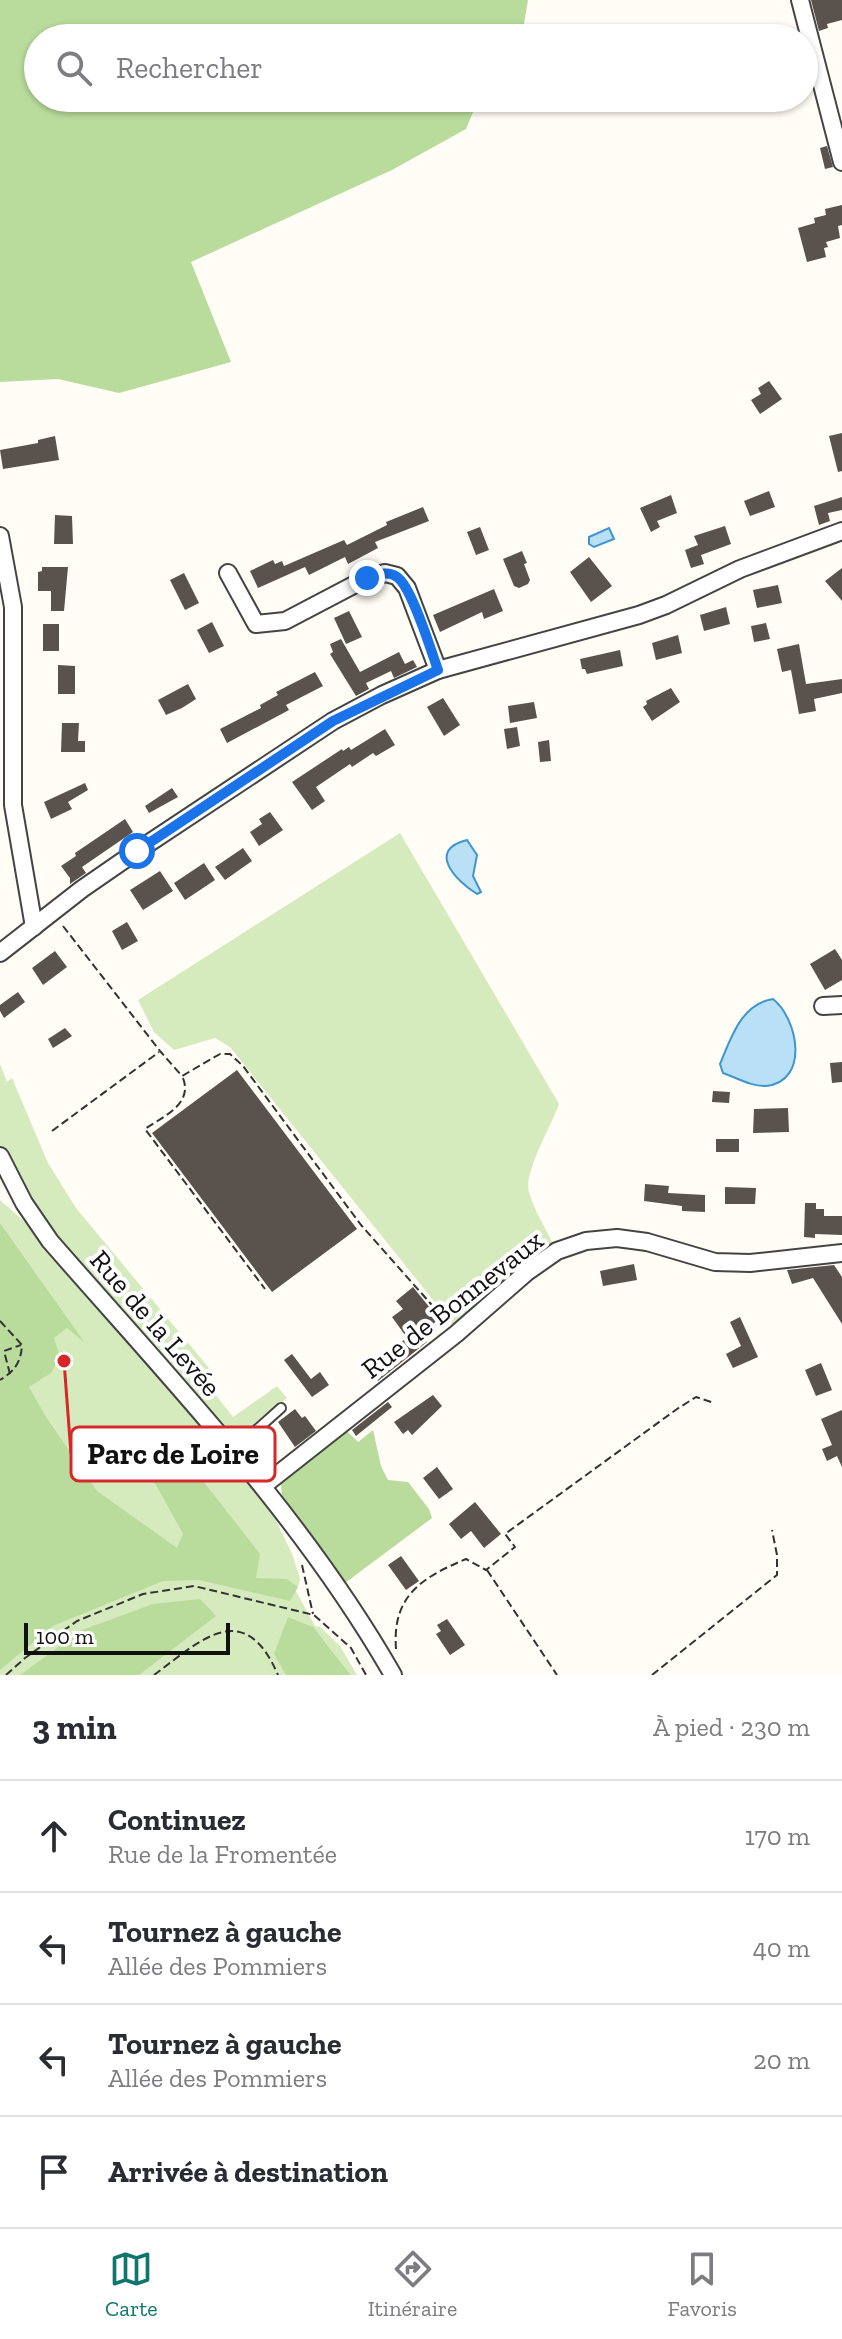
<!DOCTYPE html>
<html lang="fr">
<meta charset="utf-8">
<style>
:root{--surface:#fff;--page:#f7f7f7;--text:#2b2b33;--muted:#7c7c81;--line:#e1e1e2;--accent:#0f766e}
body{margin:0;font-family:"Zilla Slab",serif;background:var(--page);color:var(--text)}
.scale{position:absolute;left:24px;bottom:20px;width:206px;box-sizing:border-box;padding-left:8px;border:4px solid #111;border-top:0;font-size:22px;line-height:28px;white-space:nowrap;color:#111;-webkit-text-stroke:6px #fff;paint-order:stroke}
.stop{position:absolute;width:24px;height:24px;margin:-18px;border:6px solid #1a73e8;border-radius:50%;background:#fff}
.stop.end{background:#1a73e8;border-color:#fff;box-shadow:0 2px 8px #0008}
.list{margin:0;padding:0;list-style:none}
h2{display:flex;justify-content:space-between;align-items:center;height:104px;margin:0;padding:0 32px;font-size:34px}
h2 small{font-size:26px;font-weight:400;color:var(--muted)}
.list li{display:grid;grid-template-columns:52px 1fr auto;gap:24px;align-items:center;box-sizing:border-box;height:112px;padding:0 32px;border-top:2px solid var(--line)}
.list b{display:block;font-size:30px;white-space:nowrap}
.list p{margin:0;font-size:26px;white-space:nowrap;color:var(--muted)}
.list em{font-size:26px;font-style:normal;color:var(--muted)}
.icon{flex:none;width:44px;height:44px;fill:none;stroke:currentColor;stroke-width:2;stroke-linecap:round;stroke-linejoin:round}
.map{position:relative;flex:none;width:842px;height:1675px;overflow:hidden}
.search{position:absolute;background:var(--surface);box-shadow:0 2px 6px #0004;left:24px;right:24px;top:24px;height:88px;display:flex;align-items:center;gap:20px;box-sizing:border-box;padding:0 28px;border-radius:44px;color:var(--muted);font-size:30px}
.sheet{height:552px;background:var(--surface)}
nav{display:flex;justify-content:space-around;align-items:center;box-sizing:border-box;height:112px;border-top:2px solid var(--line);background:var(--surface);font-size:22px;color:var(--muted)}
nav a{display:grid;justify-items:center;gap:4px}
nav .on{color:var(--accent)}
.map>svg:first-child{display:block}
.green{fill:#d5ebbd}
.forest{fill:#b9dc9c}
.water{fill:#b9e0f7;stroke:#3f96cf;stroke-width:2}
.building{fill:#5a524d}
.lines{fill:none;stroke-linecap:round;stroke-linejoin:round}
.service-casing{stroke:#444;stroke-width:12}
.minor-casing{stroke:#444;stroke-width:20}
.path{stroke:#333;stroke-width:2;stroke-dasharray:8 4;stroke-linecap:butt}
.service{stroke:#fff;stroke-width:8}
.minor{stroke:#fff;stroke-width:16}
.route{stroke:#1a73e8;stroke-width:10}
.labels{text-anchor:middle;stroke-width:8;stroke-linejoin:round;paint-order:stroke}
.street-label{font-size:28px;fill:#111;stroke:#fff}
.leader{fill:none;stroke:#d62828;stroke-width:3}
.callout-dot{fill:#d62828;stroke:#fff;stroke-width:3}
.callout{fill:#fff;stroke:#d62828;stroke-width:3}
.callout-label{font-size:30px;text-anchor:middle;font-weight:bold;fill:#111}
</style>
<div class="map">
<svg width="842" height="1675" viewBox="0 0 842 1675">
<rect width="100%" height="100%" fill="#fffdf5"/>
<g class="green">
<path d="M400,833L559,1104C552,1125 523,1173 529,1192C534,1210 545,1227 553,1244L515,1272L454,1326L230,1047L215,1038L174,1050L154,1032L138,1000Z"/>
<path d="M0,1064L7,1082L12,1078L48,1163L76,1208L209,1368L201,1376L233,1417L277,1386L287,1398L235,1444L50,1234L9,1166L0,1145Z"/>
<path d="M0,1200L26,1223L265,1497L293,1556L300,1579L298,1587L292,1584L315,1626L320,1627L340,1646L357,1675H351L325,1642L342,1675H0Z"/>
</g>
<g class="forest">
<path d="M0,0H528L524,24L543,27L546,38H38V98H492L473,112L466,129L392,170L191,262L231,362L119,393L58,379L0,382Z"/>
<path d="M0,1223L85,1343L67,1328L54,1338L60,1357L51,1373L29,1387L46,1417L97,1491L177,1548L183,1534L156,1485L115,1443L119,1428L161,1427L260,1554L256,1578L287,1579L298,1587L290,1601L199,1580L163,1581L53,1626L0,1670Z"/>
<path d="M373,1430L381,1466L388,1480L408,1482L429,1509L432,1518L345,1583L282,1497L281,1483L347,1431L358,1442Z"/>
<path d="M200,1599L216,1616L139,1675H20L82,1630L153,1604Z"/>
<path d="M288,1617L313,1627L351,1675H286L274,1654Z"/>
</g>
<g class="water">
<path d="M609,528L614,539L594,547L589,544V537Z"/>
<path d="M467,840L477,855L473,876L481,892L477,894C456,881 426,850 467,840Z"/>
<path d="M773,999C798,1019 810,1081 766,1086C752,1087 735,1077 723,1073L720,1064C731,1038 741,1004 773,999Z"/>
</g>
<g class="building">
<path d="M811,0H842V20L827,24L828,28L819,31Z"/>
<path d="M827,146L833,167L825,169L820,148Z"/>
<path d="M842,205V225L838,226L840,238L826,242L828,247L824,248L826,257L807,262L798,228L815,223L814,218L826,215L825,209Z"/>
<path d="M769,381L782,399L760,414L751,400L761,394L758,388Z"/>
<path d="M842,433V471L838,472L829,436Z"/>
<path d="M55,436L59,460L3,469L0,450L38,443V440Z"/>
<path d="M769,491L775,507L750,516L744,501Z"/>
<path d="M671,495L677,513L657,521L660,527L651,532L640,508Z"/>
<path d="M842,497V510L828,513L830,521L819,525L814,506Z"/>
<path d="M423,507L429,521L375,542L378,548L348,564L345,557L309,575L305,567L258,588L250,571L273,560L275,564L282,561L284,566L344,540L347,545L387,525L386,522Z"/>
<path d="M55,515L72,516L73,544H54Z"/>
<path d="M725,526L731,544L701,555L704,564L691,568L685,550L698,545L694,536Z"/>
<path d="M480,527L489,550L476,555L467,532Z"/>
<path d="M522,551L527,563L524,564L530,580L528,584L519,588L514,586L503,559Z"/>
<path d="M589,557L612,586L591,602L570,572Z"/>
<path d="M42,567H68L64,611H51V591H38V572L42,571Z"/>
<path d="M842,568V601L825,581Z"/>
<path d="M184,573L199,603L185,610L170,580Z"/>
<path d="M778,585L782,603L757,608L753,590Z"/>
<path d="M494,589L503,611L484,619L482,612L440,632L433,615Z"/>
<path d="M726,607L730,624L704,631L700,615Z"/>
<path d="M349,611L362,637L346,644L334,618Z"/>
<path d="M212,622L224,646L209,653L197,630Z"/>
<path d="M766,623L770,639L754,642L751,626Z"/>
<rect x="43" y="624" width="16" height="27"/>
<path d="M678,635L682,653L656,660L652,643Z"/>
<path d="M341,639L360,672L399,652L405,664L413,660L417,667L394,678L391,671L366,683L369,689L356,696L330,654L333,652L330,644Z"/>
<path d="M799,644L806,684L842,679V693L814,699L816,711L799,714L791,670L782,672L777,649Z"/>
<path d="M620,650L623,666L587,674L585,669H582L580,659Z"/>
<path d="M58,665L75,666V694H58Z"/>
<path d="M315,672L323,686L286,705L289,710L227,743L220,729L261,708L260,705L278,695L276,692Z"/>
<path d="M188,684L196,699L182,708L166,715L158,700Z"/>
<path d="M671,688L680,702L652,721L643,707L647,704L646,701Z"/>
<path d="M443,698L460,725L444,736L427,707Z"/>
<path d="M534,702L537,718L510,723L508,706Z"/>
<path d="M62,723H79L78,741H85V752H61Z"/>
<path d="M517,727L520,746L507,749L504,729Z"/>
<path d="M385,729L395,745L376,756L373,753L352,767L350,764L316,787L325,801L312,810L292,782L342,749L343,751L349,747L351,750Z"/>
<path d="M549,740L551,761L540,762L538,742Z"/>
<path d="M85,783L88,790L68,802L72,809L51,819L44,802Z"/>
<path d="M172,788L178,797L149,813L145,806Z"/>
<path d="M270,812L283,830L259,846L250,832L262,824L259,819Z"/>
<path d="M125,819L133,832L82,867L86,873L70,884V878L61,866L76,856L75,853Z"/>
<path d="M243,848L252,861L225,880L215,867Z"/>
<path d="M204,863L215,880L185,900L174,883Z"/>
<path d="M160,871L173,891L143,910L130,890Z"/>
<path d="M127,922L138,941L122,950L112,931Z"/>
<path d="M835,949L842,960V980L825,990L810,964Z"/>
<path d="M55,951L67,967L43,985L32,968Z"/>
<path d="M18,992L25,1002L4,1018L0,1011V1005Z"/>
<path d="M65,1028L72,1036L53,1048L48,1039Z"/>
<path d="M842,1062V1082L832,1083L830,1063Z"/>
<path d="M237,1070L357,1229L272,1292L152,1133Z"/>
<path d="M713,1091L730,1092L729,1103L712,1102Z"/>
<path d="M788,1108L789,1132L753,1133L754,1109Z"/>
<rect x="716" y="1139" width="23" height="13"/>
<path d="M645,1184L669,1186L668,1193L705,1195V1212L682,1211V1206L644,1201Z"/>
<path d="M725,1187L756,1188L755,1204H725Z"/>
<path d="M805,1203H816V1209H824V1216H842V1235L815,1234V1238L804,1237Z"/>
<path d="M634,1264L637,1280L603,1286L600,1271Z"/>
<path d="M834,1265L842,1277V1324L813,1278L792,1284L787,1270Z"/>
<path d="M413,1287L439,1319L421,1334L427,1342L378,1381L367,1366L407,1338L392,1317L403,1309L396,1301Z"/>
<path d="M740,1317L758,1357L733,1368L726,1354L741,1346L730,1322Z"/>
<path d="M292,1354L311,1379L320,1372L329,1385L312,1397L284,1360Z"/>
<path d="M821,1363L832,1390L816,1396L805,1370Z"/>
<path d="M433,1395L442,1406L412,1435L408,1430L403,1434L394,1422Z"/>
<path d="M388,1402L392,1407L356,1436L352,1430Z"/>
<path d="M295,1409L302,1418L305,1416L316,1431L295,1447L278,1422Z"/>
<path d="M842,1410V1467L837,1456L827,1461L822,1449L832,1445L821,1419Z"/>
<path d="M437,1467L453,1489L439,1499L423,1478Z"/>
<path d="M475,1502L501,1534L484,1548L471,1531L461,1539L449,1524Z"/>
<path d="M401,1556L419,1581L406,1590L388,1565Z"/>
<path d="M447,1619L465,1645L450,1655L436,1634L441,1631L437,1625Z"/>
</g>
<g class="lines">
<g class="service-casing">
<path id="service" d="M233,1451L281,1408"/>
</g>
<g class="minor-casing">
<g id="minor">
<path d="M800,0L842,162"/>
<path d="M0,536L13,607V805L34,927"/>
<path d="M228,573L256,624L285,621L367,578L385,573L397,576L407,588L438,670"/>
<path d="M0,953L82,889L137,851L333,721L382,695L438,670L639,615L666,605L740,569L842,531"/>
<path d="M823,1006L842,1005"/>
<path d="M0,1156L24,1203L50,1241C171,1380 301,1514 393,1675"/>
<path d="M263,1486L456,1334L527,1272L557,1251L586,1241L617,1238L647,1242L715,1262L750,1263L842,1253"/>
</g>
</g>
<g class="path">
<path d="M63,926L160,1051L182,1076L220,1054H230L243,1066L361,1225L446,1321"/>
<path d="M183,1078C193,1104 164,1116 145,1129L265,1289"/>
<path d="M52,1131L159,1052"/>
<path d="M0,1321L22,1345C21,1362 15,1371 0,1380"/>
<path d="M10,1374L4,1351L21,1345"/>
<path d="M302,1565L313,1614"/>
<path d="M487,1570L557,1675"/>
<path d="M396,1649C392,1596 421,1578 466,1559L486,1570L515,1547L505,1534L677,1409L696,1397L714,1403"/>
<path d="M6,1675L25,1658L77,1621L143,1594L194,1586L314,1615L351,1648L366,1675"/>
<path d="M154,1675C200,1641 244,1596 278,1675"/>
<path d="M652,1675L777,1575V1555L772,1530"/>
</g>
<use href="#service" class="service"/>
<use href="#minor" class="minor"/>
</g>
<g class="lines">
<path class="route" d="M137,851L333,721L438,670C431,651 412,587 397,577C388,570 377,575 367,578"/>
</g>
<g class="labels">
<g class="street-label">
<text transform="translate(452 1304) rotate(-38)" y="10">Rue de Bonnevaux</text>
<text transform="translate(156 1323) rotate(49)" y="10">Rue de la Levée</text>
</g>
</g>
<path class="leader" d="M64 1361L71 1454"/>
<circle class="callout-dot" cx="64" cy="1361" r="8"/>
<rect class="callout" x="71" y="1427" width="204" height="54" rx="8"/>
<g class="callout-label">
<text x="173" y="1464">Parc de Loire</text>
</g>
</svg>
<div class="scale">100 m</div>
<div class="stop" style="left:137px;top:851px"></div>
<div class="stop end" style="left:367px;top:578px"></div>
<div class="search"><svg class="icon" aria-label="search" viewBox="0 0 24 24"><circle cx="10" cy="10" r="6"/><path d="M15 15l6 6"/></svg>Rechercher</div>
</div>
<section class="sheet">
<h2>3 min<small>À pied · 230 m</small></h2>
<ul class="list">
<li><svg class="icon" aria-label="ahead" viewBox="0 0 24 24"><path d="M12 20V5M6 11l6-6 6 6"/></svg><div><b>Continuez</b><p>Rue de la Fromentée</p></div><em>170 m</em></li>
<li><svg class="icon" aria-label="left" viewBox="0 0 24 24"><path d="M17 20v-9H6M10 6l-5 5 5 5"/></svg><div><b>Tournez à gauche</b><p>Allée des Pommiers</p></div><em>40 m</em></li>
<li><svg class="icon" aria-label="left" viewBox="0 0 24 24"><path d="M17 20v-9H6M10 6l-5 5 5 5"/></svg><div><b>Tournez à gauche</b><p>Allée des Pommiers</p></div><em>20 m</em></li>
<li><svg class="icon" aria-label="arrive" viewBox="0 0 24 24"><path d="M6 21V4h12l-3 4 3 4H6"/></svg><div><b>Arrivée à destination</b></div></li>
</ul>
</section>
<nav>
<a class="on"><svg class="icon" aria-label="map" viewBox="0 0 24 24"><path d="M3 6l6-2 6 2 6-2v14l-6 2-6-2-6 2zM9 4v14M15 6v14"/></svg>Carte</a>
<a><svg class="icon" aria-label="directions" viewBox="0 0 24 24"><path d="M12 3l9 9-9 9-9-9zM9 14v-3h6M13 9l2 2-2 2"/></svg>Itinéraire</a>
<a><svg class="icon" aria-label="saved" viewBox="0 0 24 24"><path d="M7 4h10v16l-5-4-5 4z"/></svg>Favoris</a>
</nav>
